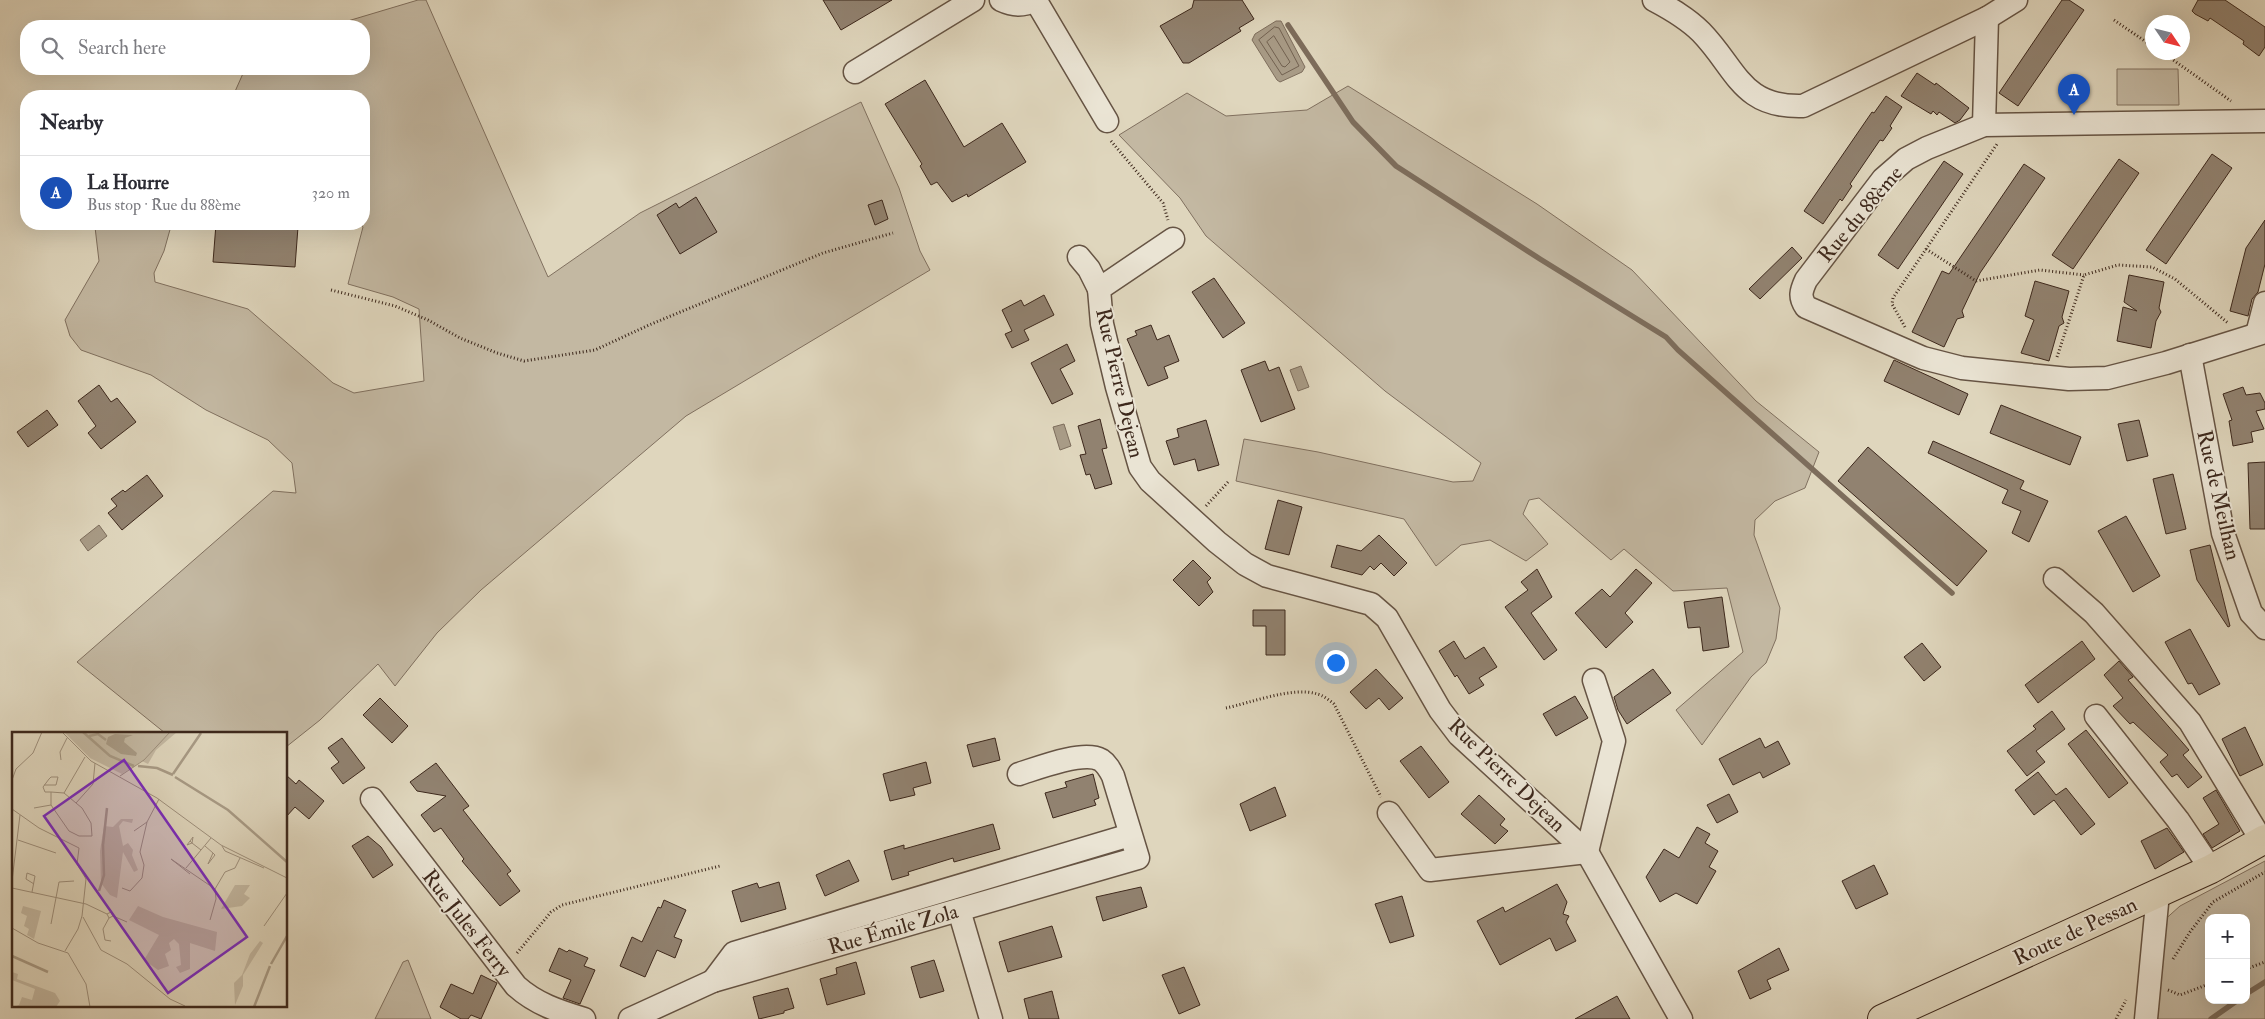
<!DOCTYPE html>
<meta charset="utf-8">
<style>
:root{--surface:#fff;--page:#f7f7f7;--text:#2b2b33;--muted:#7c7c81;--line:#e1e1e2;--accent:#8f2418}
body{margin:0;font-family:"IM FELL Double Pica",serif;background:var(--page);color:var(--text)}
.controls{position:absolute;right:15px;bottom:15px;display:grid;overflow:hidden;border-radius:10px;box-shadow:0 5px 20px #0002}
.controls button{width:45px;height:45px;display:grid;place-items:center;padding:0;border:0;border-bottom:1px solid var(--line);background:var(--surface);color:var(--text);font:25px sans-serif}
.compass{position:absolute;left:2145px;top:15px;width:45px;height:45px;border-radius:50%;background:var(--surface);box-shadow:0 5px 20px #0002;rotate:125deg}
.you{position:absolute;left:1335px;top:662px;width:18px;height:18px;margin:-12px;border:4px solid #fff;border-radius:50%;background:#1a73e8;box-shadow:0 0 0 8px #1a73e833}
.badge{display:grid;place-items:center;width:32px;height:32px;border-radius:50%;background:var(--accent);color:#fff;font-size:16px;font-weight:700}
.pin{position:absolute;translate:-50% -41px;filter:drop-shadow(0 1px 2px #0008)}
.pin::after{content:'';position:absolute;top:26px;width:18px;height:15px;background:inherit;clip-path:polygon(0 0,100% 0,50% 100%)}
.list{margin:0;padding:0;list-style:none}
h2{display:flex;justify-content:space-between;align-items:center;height:65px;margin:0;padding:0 20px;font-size:21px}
h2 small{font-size:16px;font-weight:400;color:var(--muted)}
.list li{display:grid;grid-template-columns:32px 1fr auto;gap:15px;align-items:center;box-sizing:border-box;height:75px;padding:0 20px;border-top:1px solid var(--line)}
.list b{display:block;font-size:19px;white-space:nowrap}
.list p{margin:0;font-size:16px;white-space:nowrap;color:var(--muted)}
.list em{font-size:16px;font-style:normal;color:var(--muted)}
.icon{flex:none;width:28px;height:28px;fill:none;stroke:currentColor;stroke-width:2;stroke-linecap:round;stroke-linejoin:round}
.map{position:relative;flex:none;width:2265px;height:1019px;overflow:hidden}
.search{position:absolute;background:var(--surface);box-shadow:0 5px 20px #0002;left:20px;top:20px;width:350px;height:55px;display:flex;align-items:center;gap:12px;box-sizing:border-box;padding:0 18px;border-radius:20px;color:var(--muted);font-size:19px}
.panel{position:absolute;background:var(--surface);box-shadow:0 5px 20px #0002;left:20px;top:90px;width:350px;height:140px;border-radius:20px}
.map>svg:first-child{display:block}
.green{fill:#c3b8a2;stroke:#80705f;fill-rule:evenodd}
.water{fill:#a89b86;stroke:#7d6d5c}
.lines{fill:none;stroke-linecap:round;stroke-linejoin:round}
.shore{stroke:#726251;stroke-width:1}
.stream{stroke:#7d6d5c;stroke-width:5.5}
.building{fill:#918270;stroke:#3d281c}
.minor-casing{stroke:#665444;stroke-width:25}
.major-casing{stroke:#3d281c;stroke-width:30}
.path{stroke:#3d281c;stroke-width:3;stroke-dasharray:1 2.5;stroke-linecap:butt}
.minor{stroke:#eae4d4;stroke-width:22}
.major{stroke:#dfd6bd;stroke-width:28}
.labels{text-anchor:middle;stroke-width:4;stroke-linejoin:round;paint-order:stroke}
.street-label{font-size:21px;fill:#3d281c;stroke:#eae4d4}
.inset-river{fill:none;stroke:#a89b86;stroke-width:2.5}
.inset-road{fill:none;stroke:#9e907d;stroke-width:1}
.view{fill:#7b2cbf;fill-opacity:0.15;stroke:#7b2cbf;stroke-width:2.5}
.inset-edge{fill:none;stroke:#3d281c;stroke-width:2.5}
</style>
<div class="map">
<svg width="2265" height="1019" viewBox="0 0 2265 1019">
<rect width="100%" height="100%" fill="#dfd6bd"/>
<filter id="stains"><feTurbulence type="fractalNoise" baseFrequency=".004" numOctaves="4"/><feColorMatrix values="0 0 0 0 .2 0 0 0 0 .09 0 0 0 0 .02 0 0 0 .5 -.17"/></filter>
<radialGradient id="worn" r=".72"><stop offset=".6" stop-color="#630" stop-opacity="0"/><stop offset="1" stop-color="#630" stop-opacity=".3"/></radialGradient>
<g class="green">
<path d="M418,0H426L548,277L640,213L861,102L899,188L920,251L930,270L686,416L481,590L437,633L395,686L378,664L320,720L286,747V733H165L77,662L273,491L296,493L292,463L268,440L206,410L151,375L81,350L70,336L65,320L99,261L95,227L119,224H167L171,226L164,251L154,273L155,282L248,309L333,383L354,393L424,381L419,309L393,297L348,284L363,227L361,224H364V96H233L245,69H364V26H331Z"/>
<path d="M2117,69H2178L2179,105H2117Z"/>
<path d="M1348,86L1537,204L1632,270L1756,401L1819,452L1805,488L1775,501L1755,520L1754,535L1780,608L1776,639L1766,663L1751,677L1702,745L1676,710L1743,652L1727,588L1673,591L1624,549L1611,560L1539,498L1529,500L1523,514L1548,544L1526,561L1490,540L1461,545L1436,566L1404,519L1236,481L1244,439L1318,452L1453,482L1473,481L1481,463L1385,391L1206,236L1180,198L1119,135L1187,93L1226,116L1307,110Z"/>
<path d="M2265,861V1019H2153L2161,923L2180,906ZM2209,918H2246V1000H2209Z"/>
<path d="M408,960L431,1019H375L403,962Z"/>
</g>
<g class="water">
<path d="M1276,21H1281L1305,67L1302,72L1280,82L1277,80L1252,40L1255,34Z"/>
<path d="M1301,366L1309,387L1298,391L1290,370Z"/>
<path d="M1064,424L1071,446L1060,450L1053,427Z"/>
<path d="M99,525L107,536L88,551L80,540Z"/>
</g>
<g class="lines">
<g class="shore">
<path d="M1275,27L1279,28L1299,66L1282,75L1259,40Z"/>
<path d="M1274,36L1290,62L1285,67L1282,66L1267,42Z"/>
</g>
<g class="stream">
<path d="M1288,25L1353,122L1396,166L1540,259L1666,337L1678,350L1952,593"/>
<path d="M2246,994L2265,982"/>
<path d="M2211,1019L2238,1000"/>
</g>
</g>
<g class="building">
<path d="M823,0H892L841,30Z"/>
<path d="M1194,0H1242L1254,19L1239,28L1241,31L1189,63H1183L1160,26L1192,8Z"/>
<path d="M2062,0H2069L2084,10L2018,106L1999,93Z"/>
<path d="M2198,0H2225L2265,27V47L2259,56L2243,44L2244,41L2210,18L2208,21L2195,14L2192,11Z"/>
<path d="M1917,73L1935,85L1936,83L1969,108L1960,120L1955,123L1939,112L1937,115L1933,111L1931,114L1901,96Z"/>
<path d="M925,80L964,147L1002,123L1026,162L968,197L967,194L952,202L937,182L931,185L920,166L922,164L885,104Z"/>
<path d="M1886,96L1902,107L1890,126L1892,128L1883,141L1880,140L1850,184L1852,186L1842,201L1840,199L1823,224L1804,211L1872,112L1874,113Z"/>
<path d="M2212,154L2232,168L2166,264L2146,250Z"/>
<path d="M2119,159L2139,173L2073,269L2052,255Z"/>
<path d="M1944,161L1963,174L1898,269L1878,255Z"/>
<path d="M2024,164L2045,178L1980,273L1962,311L1964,317L1957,319L1944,347L1912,332L1942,271L1949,274Z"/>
<path d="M696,197L717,232L680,254L657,215L676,203L679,208Z"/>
<path d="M882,200L888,219L875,225L868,205Z"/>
<path d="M2265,220V264L2258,292L2252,299L2248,316L2230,311L2246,248Z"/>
<path d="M216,224H282L281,226L298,227L295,267L213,262Z"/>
<path d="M1792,247L1802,258L1760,299L1749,289Z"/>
<path d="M2129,275L2164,282L2159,308L2161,312L2156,321L2151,348L2117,341L2123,307L2137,311L2124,302Z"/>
<path d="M1214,278L1245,323L1223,338L1192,292Z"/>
<path d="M2035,281L2069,291L2062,317L2064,323L2059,326L2049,361L2021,353L2034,320L2025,316Z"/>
<path d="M1044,295L1054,315L1024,330L1029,340L1012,348L1005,334L1012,331L1002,310L1021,300L1024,306Z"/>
<path d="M1151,325L1157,340L1169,335L1179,361L1164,367L1168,378L1148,386L1127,339L1137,335L1135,331Z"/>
<path d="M1067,344L1075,361L1060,369L1073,394L1052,404L1031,363Z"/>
<path d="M1894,360L1968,394L1959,415L1884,381Z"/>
<path d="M1265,361L1269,371L1279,367L1295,409L1261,422L1241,370Z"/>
<path d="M99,385L111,402L117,398L136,422L101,449L88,433L96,426L78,401Z"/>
<path d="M2243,387L2246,395L2260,393L2265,403V409L2256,411L2264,429L2251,432L2253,442L2233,446L2229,421L2232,420L2223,394Z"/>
<path d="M2001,405L2081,437L2070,465L1990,433Z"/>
<path d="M47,410L58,425L28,447L17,432Z"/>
<path d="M1100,419L1107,448L1102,449L1112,484L1095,489L1090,474L1086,475L1080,455L1086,454L1078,426Z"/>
<path d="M1206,420L1219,465L1198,471L1195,459L1174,465L1166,441L1179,437L1177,429Z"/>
<path d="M2139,420L2148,456L2127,461L2118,424Z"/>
<path d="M1933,441L2024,481L2020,489L2048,501L2029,542L2012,533L2021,511L2002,503L2008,490L1928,453Z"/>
<path d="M1868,447L1987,551L1957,586L1838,481Z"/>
<path d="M2265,462V529H2250L2248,463Z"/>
<path d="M2173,474L2186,529L2166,534L2153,479Z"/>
<path d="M147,475L163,496L122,530L108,513L117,506L111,499L123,490L125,492Z"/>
<path d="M1278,500L1302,507L1289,555L1265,549Z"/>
<path d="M2126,516L2160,576L2133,592L2098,531Z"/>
<path d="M1379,535L1407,563L1394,576L1381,563L1374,570L1370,566L1362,575L1331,567L1337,545L1361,551Z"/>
<path d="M2210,545L2230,626L2228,627L2197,580L2190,550Z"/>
<path d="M1193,560L1211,578L1207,582L1213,592L1199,606L1173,580Z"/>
<path d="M1537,569L1552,597L1531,613L1557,650L1544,660L1505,607L1528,590L1521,582Z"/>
<path d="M1636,569L1652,583L1625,613L1633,622L1606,648L1575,613L1602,589L1610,597Z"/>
<path d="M1722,597L1729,647L1703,651L1700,627L1688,628L1684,602Z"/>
<path d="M1253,610H1285V655H1266V626H1253Z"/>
<path d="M2190,629L2220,684L2199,695L2192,683L2188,684L2165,642Z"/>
<path d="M1454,641L1465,659L1484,647L1497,667L1479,678L1484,685L1469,694L1457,675L1455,677L1439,651Z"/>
<path d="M2082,641L2095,659L2038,703L2025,685Z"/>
<path d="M1922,643L1941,667L1924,681L1904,657Z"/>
<path d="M2119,661L2133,677L2128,680L2189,750L2183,755L2202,777L2188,788L2177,774L2172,777L2160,762L2168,755L2133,722L2130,724L2113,706L2123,698L2104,675Z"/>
<path d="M1376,669L1403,698L1389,710L1379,698L1366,709L1350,692Z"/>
<path d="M1653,669L1671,693L1627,724L1618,710L1614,697Z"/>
<path d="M1575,696L1588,718L1556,736L1543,714Z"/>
<path d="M380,698L408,726L392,743L363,715Z"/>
<path d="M2052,711L2065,729L2036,751L2045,762L2027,776L2007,751L2036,729L2033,726Z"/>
<path d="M2245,727L2263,765L2240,776L2222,739Z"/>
<path d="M2086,730L2128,783L2109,798L2068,744Z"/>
<path d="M342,738L365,768L343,784L331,768L339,762L328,748Z"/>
<path d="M995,738L1000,760L973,767L967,745Z"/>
<path d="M1760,738L1765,748L1778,741L1790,764L1763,778L1760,772L1733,785L1719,759Z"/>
<path d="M1421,746L1449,782L1429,798L1400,761Z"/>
<path d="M926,762L931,783L913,788L915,795L890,801L883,774Z"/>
<path d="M436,763L469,806L463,810L511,871L507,874L520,891L500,906L462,861L464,859L441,828L434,832L421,815L446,796L417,791L410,782Z"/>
<path d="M2038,772L2056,795L2066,788L2095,824L2081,835L2054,800L2034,815L2015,790Z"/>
<path d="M1093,774L1099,798L1094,800L1096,805L1053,818L1045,793L1067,787L1065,782Z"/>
<path d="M286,775L296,784L299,780L324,801L309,819L295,807L286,817Z"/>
<path d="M1275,787L1286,816L1250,831L1240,804Z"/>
<path d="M2216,790L2240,831L2212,848L2203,834L2219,824L2203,798Z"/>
<path d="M1729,794L1738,812L1717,823L1707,805Z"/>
<path d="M1479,795L1505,819L1500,825L1508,831L1495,844L1461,814Z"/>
<path d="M993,824L1000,849L954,862L953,858L908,872L909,875L892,880L884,851L904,845V849Z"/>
<path d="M1697,827L1710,834L1705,843L1718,851L1709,867L1716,871L1697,904L1676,893L1660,902L1646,877L1664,849L1679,858Z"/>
<path d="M2167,828L2184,852L2155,869L2141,841Z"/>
<path d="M368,836L381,847L393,865L373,878L352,846Z"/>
<path d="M849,860L859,881L825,896L816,875Z"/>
<path d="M1874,865L1888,894L1856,909L1842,881Z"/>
<path d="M779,882L786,909L741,922L732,891L757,883L759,888Z"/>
<path d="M1557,884L1567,902L1563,914L1569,916L1566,922L1576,941L1556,951L1550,938L1500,965L1477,921L1503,907L1505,912Z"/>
<path d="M1141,887L1147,907L1103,921L1096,897Z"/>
<path d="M1402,896L1414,936L1390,943L1375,904Z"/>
<path d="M664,900L686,910L674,937L682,940L675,958L657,950L645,977L620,966L632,937L642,942L658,907L661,908Z"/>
<path d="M1052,926L1062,957L1008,972L999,942Z"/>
<path d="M559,948L567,952L569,950L588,958L584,966L595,970L580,1004L563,998L571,980L549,971Z"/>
<path d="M1779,948L1789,970L1767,980L1771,989L1750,999L1738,971Z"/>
<path d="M934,960L944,991L920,998L911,967Z"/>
<path d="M856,962L865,994L827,1005L820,979L837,974L836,968Z"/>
<path d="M1184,967L1200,1005L1179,1014L1162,975Z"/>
<path d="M481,975L497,983L481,1019L471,1015L468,1019H461L440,1007L451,984L473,994Z"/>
<path d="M788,988L794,1008L784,1011V1013L759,1019L753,997Z"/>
<path d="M1052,991L1059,1019H1029L1024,999Z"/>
<path d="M1617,996L1630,1019H1575Z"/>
</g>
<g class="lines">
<g class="minor-casing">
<g id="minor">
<path d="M1001,0C1014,6 1023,6 1036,0"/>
<path d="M1654,0C1671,9 1687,18 1701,32C1737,69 1741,108 1803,106L1987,18L2016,0"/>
<path d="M1036,1L1107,121"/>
<path d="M855,72L973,0"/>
<path d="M2265,121L1984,125L1927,148L1906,159L1883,179L1806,280C1801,291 1799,297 1806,307L1923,358L1962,368L2069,379L2107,378L2166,363L2265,332"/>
<path d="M1984,125L1987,18"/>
<path d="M1173,239L1099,289L1102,324L1117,387L1140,467L1150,481L1217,542L1245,564L1267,576L1371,604L1387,618L1440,710L1459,735L1587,852L1681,1019"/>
<path d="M1079,257L1089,269L1099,289"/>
<path d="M2257,334L2265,303"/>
<path d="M2190,355L2223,533L2251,613L2265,628"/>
<path d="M2055,579L2094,613L2190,722L2262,841"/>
<path d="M2096,716L2178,820L2211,869"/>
<path d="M372,799L516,986C536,1004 558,1011 584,1019"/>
<path d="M1389,813L1430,870L1587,852"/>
<path d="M1587,852L1614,741L1594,680"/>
<path d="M959,910L991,1019"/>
<path d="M713,981L734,953L1130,835"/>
<path d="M630,1019L713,981L1138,858L1113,776C1110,770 1107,764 1101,760C1083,750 1038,768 1019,774"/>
<path d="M2146,1019L2158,893"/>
</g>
</g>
<g class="major-casing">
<path id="major" d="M1882,1019L2211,869L2265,839"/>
</g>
<g class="path">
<path d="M2114,20L2152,46"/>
<path d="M2162,52L2231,101"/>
<path d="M1111,141L1163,203L1168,220"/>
<path d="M1926,249L1976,281L2040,270L2084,275"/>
<path d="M331,290L395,306L428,320L460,338L497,353L524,361L595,350L649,325L823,253L893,233"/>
<path d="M1905,327L1892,304L1893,298L1997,144"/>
<path d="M2057,357L2084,275L2118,265L2152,267L2175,279L2228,323"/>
<path d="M1206,506L1229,481"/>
<path d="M1226,708C1250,703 1294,686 1317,694C1323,695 1329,700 1334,704L1381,797"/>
<path d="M517,953L551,912L562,905L720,866"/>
<path d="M2173,959L2190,932L2213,902L2265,872"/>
<path d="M2246,969L2265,962"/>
<path d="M2168,990L2180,995L2209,984"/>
<path d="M2116,1019L2126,1000"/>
</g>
<use href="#minor" class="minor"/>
<use href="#major" class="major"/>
</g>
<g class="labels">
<g class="street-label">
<text transform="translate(1860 214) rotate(-50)" y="7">Rue du 88ème</text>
<text transform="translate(1120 383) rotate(77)" y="7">Rue Pierre Dejean</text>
<text transform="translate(2219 495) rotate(77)" y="7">Rue de Meilhan</text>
<text transform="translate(1507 775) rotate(44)" y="7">Rue Pierre Dejean</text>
<text transform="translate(467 923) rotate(52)" y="7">Rue Jules Ferry</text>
<text transform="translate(893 929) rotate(-16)" y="7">Rue Émile Zola</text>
<text transform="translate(2075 931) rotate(-25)" y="7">Route de Pessan</text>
</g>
</g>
<g transform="translate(12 732)">
<rect width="275" height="275" fill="#dfd6bd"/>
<path d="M52,0H165L144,18L136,32L130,29L110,42L78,26ZM109,87H121L120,91L111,89L107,94L111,114L116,111L121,118L120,123L126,138L122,140L111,120L105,166L98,163L89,151L88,119L92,94L101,95ZM223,153H238L232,162L238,166L230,174L209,177ZM11,174L29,179L22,207L15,203L17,197L12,194L15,184L9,181ZM126,174L151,185L205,200L203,219L178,211V237L168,241L164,235L169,233L167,212L162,207L157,211L159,218L153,222L157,234L146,238L132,228L147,203L117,188ZM248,209L251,211L231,243V254L223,273L222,251L230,243L238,222ZM0,240L6,242L5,247L43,261L48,269L44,275H1L7,273L10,265L20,268L23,257L0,248Z" fill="#c3b8a2"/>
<path d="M103,2L121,3L113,6L112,10L125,21L124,24L109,22L94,12L96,5Z" fill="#a89b86"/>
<path class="inset-river" d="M71,0L98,24L122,34M77,4L86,2L94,8M126,34L145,36L161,43M161,42L189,1M163,45L216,78L275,130M87,159L92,143L91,113L95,76M0,224L36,240M259,232L275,204M242,275L258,234"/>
<path class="inset-road" d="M50,0L79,29L145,66L209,113L275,146M49,28L48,20L55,6M108,44L132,28L158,0M0,48L4,37L21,21L30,0M32,53H44L46,45H39L37,47L31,55L33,60H39M39,60L52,61L70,76L79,91L80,104H67L57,99L39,73ZM52,61L73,25M64,71L81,52L83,31M22,76L39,73M0,77L27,96L67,116L65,132L74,147L70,184L66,197L53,219M122,99L135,90M6,108L44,121M178,109L180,111L175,113L181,105L180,111L189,118M193,114L201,121L196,132L203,123L201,121M210,114L213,119L252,136M159,127L203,157M159,127L178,142M174,136L199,106M0,149L8,83M0,156L74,172L95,182L97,186L101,184L99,180L95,182M110,156L118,159L130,146L132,133L128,120L135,90L147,67M20,160L23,144L15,141L14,147L22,152M101,184L115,190M71,185L89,218L115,232L158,267L173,274M97,186L91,197L93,208L99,209M198,188L204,167L203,157L213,140L223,136L228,126M39,192L47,150L62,149M252,194L275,161M0,196L26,211L56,221L74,252L78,275"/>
<path class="view" d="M112,28L235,205L156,261L32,84Z"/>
<rect width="275" height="275" class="inset-edge"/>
</g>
<rect width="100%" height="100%" filter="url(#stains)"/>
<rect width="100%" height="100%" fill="url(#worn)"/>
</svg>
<div class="controls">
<button>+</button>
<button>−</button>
</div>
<svg class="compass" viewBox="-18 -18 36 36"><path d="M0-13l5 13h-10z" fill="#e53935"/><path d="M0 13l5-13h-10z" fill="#7c7c81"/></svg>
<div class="you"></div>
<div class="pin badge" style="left:2074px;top:115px;background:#1a4fb4">A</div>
<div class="search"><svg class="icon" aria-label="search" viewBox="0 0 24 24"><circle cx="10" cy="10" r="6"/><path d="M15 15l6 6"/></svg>Search here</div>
<section class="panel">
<h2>Nearby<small></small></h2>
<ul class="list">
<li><span class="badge" style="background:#1a4fb4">A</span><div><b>La Hourre</b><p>Bus stop · Rue du 88ème</p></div><em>320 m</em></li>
</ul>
</section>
</div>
